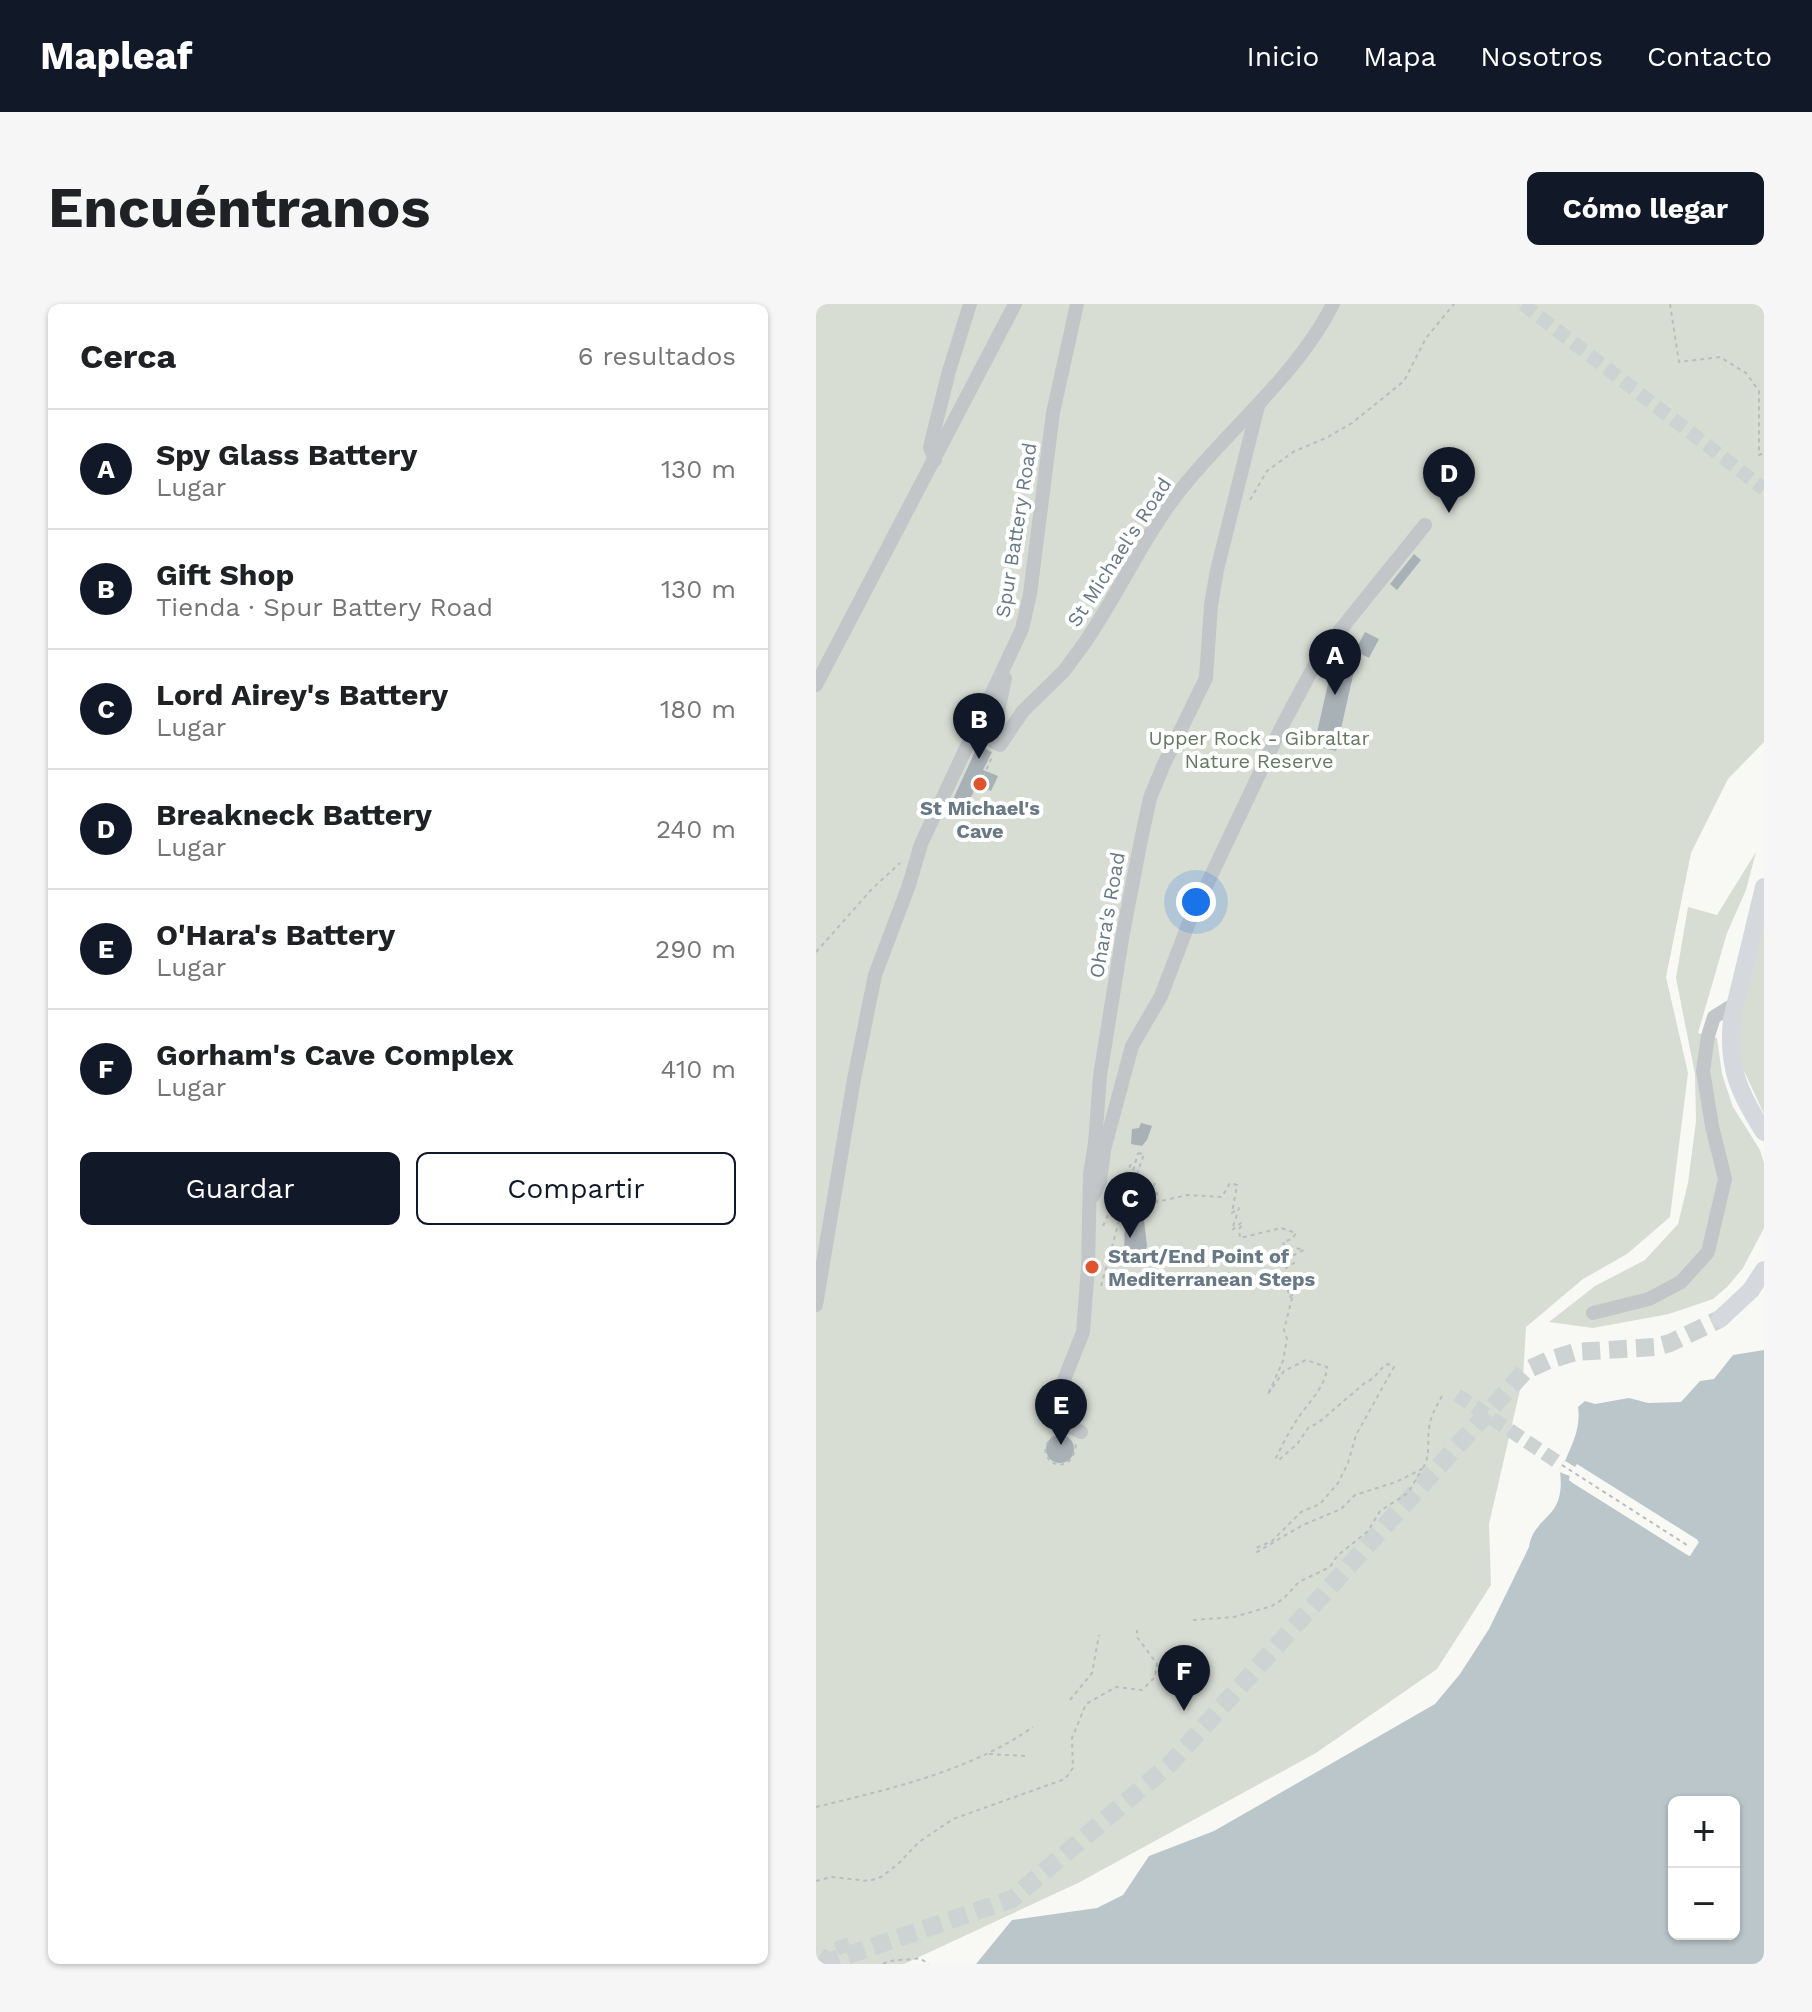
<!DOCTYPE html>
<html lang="es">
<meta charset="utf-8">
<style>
:root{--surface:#fff;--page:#f6f6f6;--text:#202124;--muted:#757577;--line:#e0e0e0;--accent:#111827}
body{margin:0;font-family:"Work Sans",sans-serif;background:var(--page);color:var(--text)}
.controls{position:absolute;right:24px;bottom:24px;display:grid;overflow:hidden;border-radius:12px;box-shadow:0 2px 6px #0004}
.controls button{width:72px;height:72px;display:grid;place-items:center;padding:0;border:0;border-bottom:2px solid var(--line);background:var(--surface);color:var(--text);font:40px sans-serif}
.you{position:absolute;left:380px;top:598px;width:28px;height:28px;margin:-20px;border:6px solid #fff;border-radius:50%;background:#1a73e8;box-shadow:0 0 0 12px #1a73e833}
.badge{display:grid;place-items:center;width:52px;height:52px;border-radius:50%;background:var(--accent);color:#fff;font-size:26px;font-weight:700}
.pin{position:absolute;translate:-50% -66px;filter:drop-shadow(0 2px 4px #0008)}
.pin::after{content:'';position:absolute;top:42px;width:28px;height:24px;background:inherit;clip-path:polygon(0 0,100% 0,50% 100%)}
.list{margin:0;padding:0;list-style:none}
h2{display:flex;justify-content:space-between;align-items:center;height:104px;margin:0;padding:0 32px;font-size:34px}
h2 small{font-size:26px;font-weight:400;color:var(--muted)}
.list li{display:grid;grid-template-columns:52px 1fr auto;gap:24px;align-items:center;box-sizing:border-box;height:120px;padding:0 32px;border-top:2px solid var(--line)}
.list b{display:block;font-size:30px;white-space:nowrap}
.list p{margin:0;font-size:26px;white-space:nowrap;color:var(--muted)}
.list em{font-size:26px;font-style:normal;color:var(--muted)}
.actions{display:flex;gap:16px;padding:24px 32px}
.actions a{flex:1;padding:18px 0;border:2px solid var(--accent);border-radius:12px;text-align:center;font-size:28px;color:var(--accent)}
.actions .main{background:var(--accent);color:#fff}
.map{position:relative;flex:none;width:948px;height:1660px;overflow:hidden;border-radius:12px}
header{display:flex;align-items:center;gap:48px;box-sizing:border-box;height:112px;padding:0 40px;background:var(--accent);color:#fff}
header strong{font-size:38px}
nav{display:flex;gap:44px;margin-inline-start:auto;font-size:28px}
.intro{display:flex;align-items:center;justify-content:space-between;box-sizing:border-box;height:192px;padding:0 48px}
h1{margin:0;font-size:56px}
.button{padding:20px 36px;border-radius:12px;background:var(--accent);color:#fff;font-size:28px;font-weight:700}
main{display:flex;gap:48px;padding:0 48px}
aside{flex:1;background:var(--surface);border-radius:12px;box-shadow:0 2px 6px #0004}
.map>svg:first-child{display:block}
.green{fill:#d8ddd4}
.water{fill:#bac6ca;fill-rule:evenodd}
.pier{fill:#f8f8f5}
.building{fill:#a8b1b6}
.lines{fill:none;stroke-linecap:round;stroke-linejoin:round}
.minor-tunnel{stroke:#cdd2d3;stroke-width:14;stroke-dasharray:14 7;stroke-linecap:butt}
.major-tunnel{stroke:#cdd2d3;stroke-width:18;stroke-dasharray:18 9;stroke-linecap:butt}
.path{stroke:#babdbf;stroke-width:2;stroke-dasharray:4 4;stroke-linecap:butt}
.minor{stroke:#c2c6c9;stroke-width:14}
.major{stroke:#d5d9dd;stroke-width:18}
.poi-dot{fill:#df532e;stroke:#fff;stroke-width:3}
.labels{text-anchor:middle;stroke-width:8;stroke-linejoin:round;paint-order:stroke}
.street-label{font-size:20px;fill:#687985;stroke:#fff}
.park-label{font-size:20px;fill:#667862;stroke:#fff}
.poi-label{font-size:20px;font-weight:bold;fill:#687985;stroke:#fff}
</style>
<header>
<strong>Mapleaf</strong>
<nav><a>Inicio</a><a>Mapa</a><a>Nosotros</a><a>Contacto</a></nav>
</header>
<div class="intro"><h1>Encuéntranos</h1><a class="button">Cómo llegar</a></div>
<main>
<aside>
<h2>Cerca<small>6 resultados</small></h2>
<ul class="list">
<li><span class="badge">A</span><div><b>Spy Glass Battery</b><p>Lugar</p></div><em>130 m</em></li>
<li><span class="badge">B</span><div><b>Gift Shop</b><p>Tienda · Spur Battery Road</p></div><em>130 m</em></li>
<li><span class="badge">C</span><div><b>Lord Airey's Battery</b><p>Lugar</p></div><em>180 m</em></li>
<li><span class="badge">D</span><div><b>Breakneck Battery</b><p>Lugar</p></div><em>240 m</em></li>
<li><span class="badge">E</span><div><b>O'Hara's Battery</b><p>Lugar</p></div><em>290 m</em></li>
<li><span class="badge">F</span><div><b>Gorham's Cave Complex</b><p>Lugar</p></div><em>410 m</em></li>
</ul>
<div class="actions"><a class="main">Guardar</a><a>Compartir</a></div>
</aside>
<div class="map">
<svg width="948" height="1660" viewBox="0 0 948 1660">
<rect width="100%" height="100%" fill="#f8f8f5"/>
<g class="green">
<path d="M0,0H948V438L912,475L875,549L850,673L872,769L854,913L811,950L767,975L710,1023L707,1073L673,1220L675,1281L621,1365L500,1449L262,1579L88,1660H0Z"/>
<path d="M940,548L930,586L911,629L882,729L901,734L906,770L917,803L944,846L948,859V924L927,964L911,983L897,995L853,1010L777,1024L733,1018L779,982L829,956L862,920L872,879L880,817L879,770L860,674L872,603L901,611Z"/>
<path d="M948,612V810L923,756V715Z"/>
</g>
<path class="water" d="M948,1046V1660H160L196,1616L281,1604L307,1591L333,1552L398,1527L619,1400L644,1370L673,1325L713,1243C718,1210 750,1217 744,1168L754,1172L753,1176L757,1179L874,1252L883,1238L761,1161L759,1164L749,1157C757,1139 765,1123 762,1103L769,1097L779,1100L813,1094L832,1099L865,1098L884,1077L898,1075L917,1051ZM858,1498H918V1630H858Z"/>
<path class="pier" d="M749,1157L759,1163L761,1160L882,1236L873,1252L757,1179L753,1176L754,1172L744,1168L745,1163L757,1169L759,1176L872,1248L878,1238L763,1166L757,1167L747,1160Z"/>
<g class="building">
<path d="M598,250L605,256L581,286L574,280Z"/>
<path d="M549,328L563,335L553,354L539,347Z"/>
<path d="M516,362L538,367L520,447L498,442Z"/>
<path d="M162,441L176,448L167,466L182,472L175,487L161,481L152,499L148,497L143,506L134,502Z"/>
<path d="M325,819L336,822L331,836L326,842L315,840L316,825L323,824Z"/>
<path d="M309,916H328L331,942L328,951L323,955L317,956L308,949Z"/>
<path d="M256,1082L266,1084L269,1088L267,1111L263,1116L252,1105Z"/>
<circle cx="244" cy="1145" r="14"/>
</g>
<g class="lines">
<g class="minor-tunnel">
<path d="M707,0L948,185"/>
<path d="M641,1091L746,1161"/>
<path d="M7,1660L15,1647L36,1639"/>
</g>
<path class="major-tunnel" d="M6,1660L196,1595L354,1460L709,1067L733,1056L759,1048L839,1043L854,1039L904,1015"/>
<g class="path">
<path d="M854,0L863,58L904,53L930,69L943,87V151L948,149"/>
<path d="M434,196L451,167L477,148L512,133L536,119L588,77L610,34L638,0"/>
<path d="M164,480L176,453"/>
<path d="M0,648L56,585L84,559"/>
<path d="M322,849L328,850L319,876L325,880L320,888L338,880"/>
<path d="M339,879L333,894L341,889V898L371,891L406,893L414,879L421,881L416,909L423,904L416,926L425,919L427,920L423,925L424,934L465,924L480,929L476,935L467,938L468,941L488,946L472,954L478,959L470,964C474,974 469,984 474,993L477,990L468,1026L471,1035L467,1057L453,1088"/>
<path d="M287,922L315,860L320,857"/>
<path d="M285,982L322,849"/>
<path d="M238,1132C211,1153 256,1180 260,1140"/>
<path d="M746,1161L874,1243"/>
<path d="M607,1164C615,1150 611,1139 613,1124C615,1111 620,1103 626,1092"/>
<path d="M377,1316L418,1313L456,1302L467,1295L483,1278L514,1263L521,1252L552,1227L564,1207L592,1189L606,1165L580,1178L539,1191L525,1205L487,1221L441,1248L440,1244L456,1237L485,1208L504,1200L522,1179L532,1159L540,1131L578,1063L572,1060C562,1065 561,1074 550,1078L502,1119L492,1124L482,1139L463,1156L460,1154C466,1141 474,1126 482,1114C493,1098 510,1082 511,1063L490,1056L468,1067L452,1090"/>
<path d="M254,1396L276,1369L283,1331"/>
<path d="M173,1450L209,1452"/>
<path d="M0,1503C74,1485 154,1467 217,1423"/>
<path d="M0,1577L16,1573L53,1577L65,1573L81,1561L103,1538L137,1515L249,1475L257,1464L256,1434L270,1400L300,1383L326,1386L339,1373L341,1360L321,1333V1326"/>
<path d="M67,1660C77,1654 91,1657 103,1654L113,1660"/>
</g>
<g class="minor">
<path d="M119,156L114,143L133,67L154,0"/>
<path d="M189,374L177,433L178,438L184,441L207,407L248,367L265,344C300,295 326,235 362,189C412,125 480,73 517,0"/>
<path d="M0,381L199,0"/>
<path d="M277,892L284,877L288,846L316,742L345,692L374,616L466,422L504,351L609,221"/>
<path d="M0,1001L38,775L59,671L93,581L105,540L206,325L214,290L237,109L261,0"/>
<path d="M777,1009L833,995L865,978L892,948L909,875L896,822L887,767L892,732L898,713L919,700"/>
<path d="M265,1128L255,1123L241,1108L244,1086L267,1028L272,964L274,870L279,839L284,772L307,629L324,541L334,494L348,460L390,374L395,301L401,266L442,102"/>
</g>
<g class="major">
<path d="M948,583L916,715C911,763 923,789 948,828"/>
<path d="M904,1015L935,986L948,966"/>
</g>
</g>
<g class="poi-dot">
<circle cx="164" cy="480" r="8"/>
<circle cx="276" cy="963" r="8"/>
</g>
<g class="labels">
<g class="street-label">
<text transform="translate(200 226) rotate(-81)" y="7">Spur Battery Road</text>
<text transform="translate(303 248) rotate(-57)" y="7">St Michael's Road</text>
<text transform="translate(291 611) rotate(-80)" y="7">Ohara's Road</text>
</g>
<g class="park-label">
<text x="443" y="441">Upper Rock - Gibraltar<tspan x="443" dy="23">Nature Reserve</tspan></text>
</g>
<g class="poi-label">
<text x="164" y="511">St Michael's<tspan x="164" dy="23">Cave</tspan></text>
<text x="292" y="959" text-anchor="start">Start/End Point of<tspan x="292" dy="23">Mediterranean Steps</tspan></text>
</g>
</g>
</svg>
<div class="controls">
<button>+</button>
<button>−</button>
</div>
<div class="you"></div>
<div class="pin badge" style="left:519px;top:391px">A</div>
<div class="pin badge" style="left:163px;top:455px">B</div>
<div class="pin badge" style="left:314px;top:934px">C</div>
<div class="pin badge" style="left:633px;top:209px">D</div>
<div class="pin badge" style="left:245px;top:1141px">E</div>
<div class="pin badge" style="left:368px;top:1407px">F</div>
</div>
</main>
